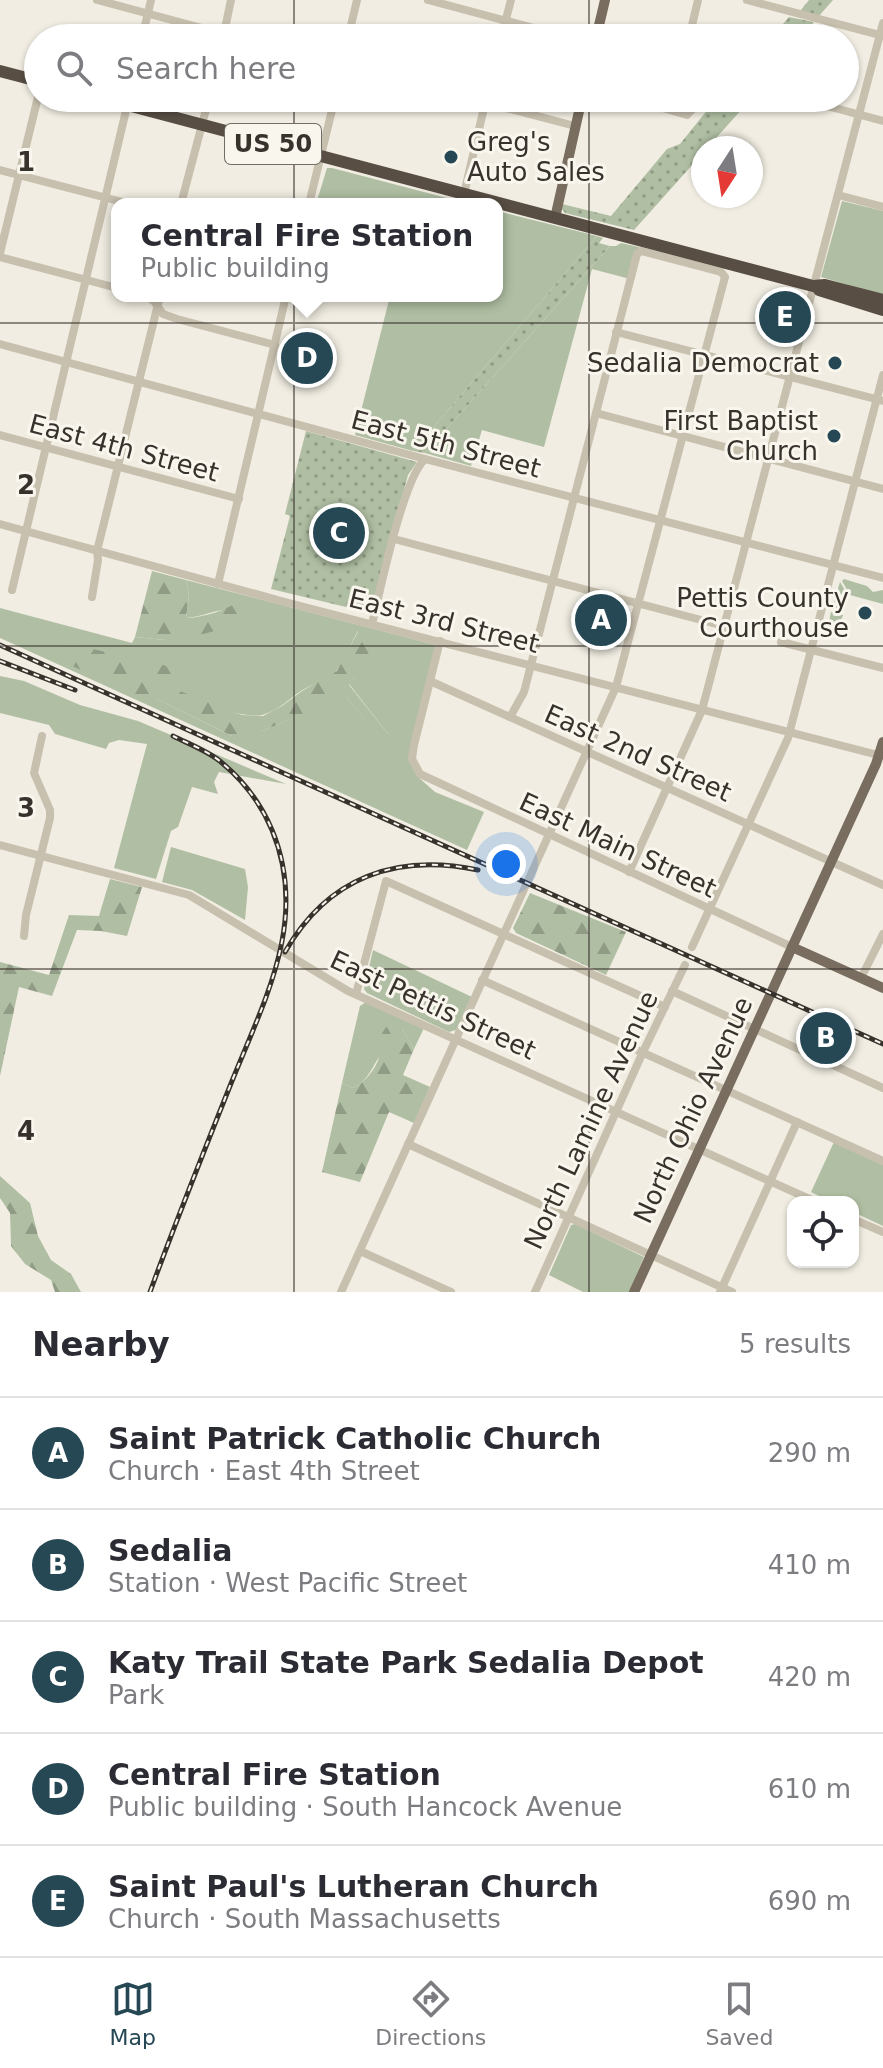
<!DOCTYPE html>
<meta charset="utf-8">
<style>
:root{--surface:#fff;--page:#f7f7f7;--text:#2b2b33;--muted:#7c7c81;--line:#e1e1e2;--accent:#264855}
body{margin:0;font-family:"DejaVu Sans",sans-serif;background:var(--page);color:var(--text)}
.controls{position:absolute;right:24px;bottom:24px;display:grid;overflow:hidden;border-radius:16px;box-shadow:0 2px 6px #0004}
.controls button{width:72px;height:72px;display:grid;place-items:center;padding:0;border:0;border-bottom:2px solid var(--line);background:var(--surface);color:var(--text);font:40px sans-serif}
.compass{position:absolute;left:691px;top:136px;width:72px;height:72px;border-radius:50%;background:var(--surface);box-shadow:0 2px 6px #0004;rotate:192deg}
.you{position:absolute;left:506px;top:864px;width:28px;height:28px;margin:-20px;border:6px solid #fff;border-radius:50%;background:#1a73e8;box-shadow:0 0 0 12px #1a73e833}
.badge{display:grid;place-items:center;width:52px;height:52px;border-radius:50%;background:var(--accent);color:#fff;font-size:26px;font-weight:700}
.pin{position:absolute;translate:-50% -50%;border:4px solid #fff;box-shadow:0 2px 8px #0006}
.popup{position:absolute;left:111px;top:198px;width:392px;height:104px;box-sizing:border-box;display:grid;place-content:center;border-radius:16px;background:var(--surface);filter:drop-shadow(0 2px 6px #0005);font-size:26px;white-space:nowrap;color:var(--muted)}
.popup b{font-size:30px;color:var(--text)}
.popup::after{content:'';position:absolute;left:50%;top:100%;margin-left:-16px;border:16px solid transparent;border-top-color:var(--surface)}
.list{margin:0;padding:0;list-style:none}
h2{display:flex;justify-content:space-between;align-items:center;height:104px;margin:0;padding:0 32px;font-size:34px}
h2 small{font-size:26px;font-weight:400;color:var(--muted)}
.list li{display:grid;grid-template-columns:52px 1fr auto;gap:24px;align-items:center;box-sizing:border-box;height:112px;padding:0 32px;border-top:2px solid var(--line)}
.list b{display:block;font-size:30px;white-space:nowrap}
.list p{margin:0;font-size:26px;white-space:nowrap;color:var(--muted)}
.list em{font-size:26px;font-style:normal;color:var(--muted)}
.icon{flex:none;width:44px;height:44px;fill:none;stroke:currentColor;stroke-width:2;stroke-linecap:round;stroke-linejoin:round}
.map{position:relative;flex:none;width:883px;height:1292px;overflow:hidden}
.search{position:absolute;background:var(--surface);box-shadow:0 2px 6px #0004;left:24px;right:24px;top:24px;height:88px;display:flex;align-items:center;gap:20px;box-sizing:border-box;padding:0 28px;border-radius:44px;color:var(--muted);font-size:30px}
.sheet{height:664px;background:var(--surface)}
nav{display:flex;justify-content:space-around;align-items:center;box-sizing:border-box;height:112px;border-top:2px solid var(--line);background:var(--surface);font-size:22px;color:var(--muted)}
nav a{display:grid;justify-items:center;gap:4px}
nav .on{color:var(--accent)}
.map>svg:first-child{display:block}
.grass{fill:#b0bfa3;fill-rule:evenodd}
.forest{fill:url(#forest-firs)}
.park{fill:url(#park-dots)}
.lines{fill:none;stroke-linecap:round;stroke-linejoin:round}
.minor{stroke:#c8c0af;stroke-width:8}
.major{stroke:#786d5f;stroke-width:10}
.highway{stroke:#584e44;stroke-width:12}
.rail-casing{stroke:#38322c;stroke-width:5}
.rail{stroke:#f9f6ee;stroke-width:2;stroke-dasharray:6;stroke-linecap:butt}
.grid{fill:none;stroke:#38322c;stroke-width:2;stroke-opacity:0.55}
.poi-dot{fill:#264855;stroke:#f9f6ee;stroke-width:3}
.labels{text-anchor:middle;stroke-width:6;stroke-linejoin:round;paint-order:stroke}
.shield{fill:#f9f6ee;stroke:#726d66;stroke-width:2}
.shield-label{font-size:24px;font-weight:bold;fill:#38322c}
.poi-label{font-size:26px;fill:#38322c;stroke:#f9f6ee;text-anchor:end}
.street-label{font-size:26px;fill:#38322c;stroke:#f9f6ee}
.grid-label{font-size:26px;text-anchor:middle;font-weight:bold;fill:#38322c;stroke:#f9f6ee;stroke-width:6;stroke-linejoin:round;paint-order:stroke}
</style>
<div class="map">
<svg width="883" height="1292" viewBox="0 0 883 1292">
<defs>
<pattern id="forest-firs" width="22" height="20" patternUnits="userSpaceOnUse" patternTransform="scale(2)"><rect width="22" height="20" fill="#b0bfa3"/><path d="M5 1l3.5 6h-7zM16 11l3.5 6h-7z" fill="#909c85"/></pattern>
<pattern id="park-dots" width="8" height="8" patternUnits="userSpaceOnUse" patternTransform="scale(2)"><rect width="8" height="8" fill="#b0bfa3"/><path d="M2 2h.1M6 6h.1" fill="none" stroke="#909c85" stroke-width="1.8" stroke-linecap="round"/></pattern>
</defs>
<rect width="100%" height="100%" fill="#f1ede2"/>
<g class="grass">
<path d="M327,168H332L470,204H316Z"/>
<path d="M842,201L883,211V295L821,277Z"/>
<path d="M497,211L597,236L413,451L355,435L390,296H497Z"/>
<path d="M621,243L639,247L630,279L592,269L544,447L482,430L471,466L425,453L610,246H616Z"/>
<path d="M844,579L867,586L873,592L883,590V604L850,595L842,581Z"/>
<path d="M186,580L436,645L414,754L417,776L435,792L484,812L467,850L0,638V608L132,643L135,637L165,640L229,609C214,610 202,617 186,618L189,595ZM358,631L355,676L349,684L388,734V746L347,698L341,697L265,730L232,736L157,699L70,644C115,654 229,727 265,714C280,709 289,699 301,691C312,684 331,679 338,669C346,658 351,643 358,631Z"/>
<path d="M840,582L849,597L844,611L832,608Z"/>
<path d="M831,612L843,615L838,629L825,639Z"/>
<path d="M0,676L24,681L80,705L138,721L286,784L219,772L214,782L218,794L192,787L178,827L171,831L156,879L114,868L147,744L119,740L109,743L106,749L55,734L49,725L0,713Z"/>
<path d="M171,847L245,869L248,887L245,920L192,890L162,882Z"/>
<path d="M373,950L472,997L456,1030L449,1032L367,993L364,989Z"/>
<path d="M366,1002L424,1028L414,1049L402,1029C395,1037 387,1045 381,1054C372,1067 368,1081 353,1088L342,1083L360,1006Z"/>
<path d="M834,1142L883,1165V1226L853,1212V1202H832L811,1192Z"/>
<path d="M575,1224L644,1257L629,1292H583L549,1275L571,1225Z"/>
</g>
<g class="forest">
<path d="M152,571L186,580L189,595L186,618C204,617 226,611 240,600L248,609L244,620L234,626L199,635L165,640L135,637Z"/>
<path d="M359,630L371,640L365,673L355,676L349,685L388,734L389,748L347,698H341L265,730L249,734L242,747L232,736L157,699L139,697L66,663V653L71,644L167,666L176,675L172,688L242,715L263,716L282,706L302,691L337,671Z"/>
<path d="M110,879L142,887L127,936L101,931L77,930L52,996L19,987L0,1076V962L49,975L69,915L99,916Z"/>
<path d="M530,893L626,932L606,975L516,933L513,928Z"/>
<path d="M388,1025L402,1029L414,1049L403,1075L430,1087L414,1123L389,1112L360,1182L322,1172L342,1083L353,1088C364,1083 376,1069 379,1057C383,1044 376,1038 388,1025Z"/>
<path d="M0,1176L30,1203L38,1236L51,1260L71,1274L81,1292H55L51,1280L25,1264L11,1246L10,1213L0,1198Z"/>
</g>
<g class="park">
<path d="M809,0H833L819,16L800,11Z"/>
<path d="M789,17L814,22L801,38H771Z"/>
<path d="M717,98H752L707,148H703V153L634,230L565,213L562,209V204L611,216L667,149L680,144Z"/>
<path d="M597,236L603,238L599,243L610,246L425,453L413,451Z"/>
<path d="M306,431L417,462L408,475L371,613L271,589L290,516L285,514Z"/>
</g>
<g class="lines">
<g class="minor">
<path d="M97,0L239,38"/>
<path d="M428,0L571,38"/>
<path d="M747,0L883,36"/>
<path d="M142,38L151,0"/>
<path d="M223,38L231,0"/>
<path d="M348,38L357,0"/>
<path d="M501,38L511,0"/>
<path d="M689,38L698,0"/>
<path d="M468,98L575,126"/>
<path d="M628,98L687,115L703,98"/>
<path d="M797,98L883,121"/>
<path d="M0,170L130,204"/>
<path d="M464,194L486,99"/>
<path d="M838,195L883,207"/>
<path d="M181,204L209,98"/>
<path d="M309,204L335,98"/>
<path d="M0,253L38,97"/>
<path d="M0,257L117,288"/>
<path d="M146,296L154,301L163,314L177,319L275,345"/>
<path d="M616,332L883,401"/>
<path d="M0,344L425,459L883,578"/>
<path d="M596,413L883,489"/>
<path d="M0,435L239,499"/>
<path d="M0,524L285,602L882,756"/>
<path d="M394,539L724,626"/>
<path d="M218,584L286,296"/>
<path d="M12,590L129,98"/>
<path d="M92,597L98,560L97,551L160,296"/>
<path d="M372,624C380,591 403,479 425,459"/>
<path d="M440,641L414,745L412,759L420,774L792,947"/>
<path d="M781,642L883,668"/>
<path d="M430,681L883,885"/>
<path d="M0,845L189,895L348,991L816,1202"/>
<path d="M629,872L702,710L883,23"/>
<path d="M24,936L26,915L50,818V810L34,773L42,736"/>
<path d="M692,947L788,738L883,375"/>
<path d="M861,978L883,934"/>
<path d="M482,980L883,1161"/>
<path d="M672,991L883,1088"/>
<path d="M356,994L386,881L665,1007"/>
<path d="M408,1144L732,1292"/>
<path d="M853,1219L883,1232"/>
<path d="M360,1251L451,1292"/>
<path d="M341,1292L616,687L725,277L721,272L641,251L637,254L524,692L510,717"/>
<path d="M535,1292L642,1054L685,965"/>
<path d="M720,1292L797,1122"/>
</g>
<g class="major">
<path d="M596,38L605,0"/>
<path d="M555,218L582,98"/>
<path d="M792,947L883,988"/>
<path d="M634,1292L876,764L883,742"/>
</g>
<g class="highway">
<path d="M0,71L38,81"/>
<path d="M101,98L813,286L825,285L883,300"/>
<path d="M819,290L883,310"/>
</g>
<g class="rail-casing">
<g id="rail">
<path d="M0,645L883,1044"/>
<path d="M0,661L75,690"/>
<path d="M285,952C328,877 396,853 478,870"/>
<path d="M150,1292C176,1221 204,1151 232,1081C265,999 309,919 272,830C261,804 243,780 221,762C208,751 189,744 173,736"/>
</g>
</g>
<use href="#rail" class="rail"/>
</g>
<path class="grid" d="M294,0V38M589,0V38M294,98V1292M589,98V1292M0,323H883M0,646H883M0,969H883"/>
<g class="poi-dot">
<circle cx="451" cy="157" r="8"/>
<circle cx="835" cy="363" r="8"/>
<circle cx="834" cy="436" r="8"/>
<circle cx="865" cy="613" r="8"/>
</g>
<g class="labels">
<rect class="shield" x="225" y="124" width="96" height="40" rx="6"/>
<g class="shield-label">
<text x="273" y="152">US 50</text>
</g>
<g class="poi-label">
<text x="467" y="151" text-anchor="start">Greg's<tspan x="467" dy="30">Auto Sales</tspan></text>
<text x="819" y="372">Sedalia Democrat</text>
<text x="818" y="430">First Baptist<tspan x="818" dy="30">Church</tspan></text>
<text x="849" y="607">Pettis County<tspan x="849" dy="30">Courthouse</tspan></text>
</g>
<g class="street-label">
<text transform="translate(446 444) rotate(15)" y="9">East 5th Street</text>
<text transform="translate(124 448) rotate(15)" y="9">East 4th Street</text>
<text transform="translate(444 621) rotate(14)" y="9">East 3rd Street</text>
<text transform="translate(638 753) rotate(24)" y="9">East 2nd Street</text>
<text transform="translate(618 845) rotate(25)" y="9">East Main Street</text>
<text transform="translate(433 1005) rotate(25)" y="9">East Pettis Street</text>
<text transform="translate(693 1110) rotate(-65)" y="9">North Ohio Avenue</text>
<text transform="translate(591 1120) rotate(-65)" y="9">North Lamine Avenue</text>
</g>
</g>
<g class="grid-label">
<text x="26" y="171">1</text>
<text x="26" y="494">2</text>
<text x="26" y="817">3</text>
<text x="26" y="1140">4</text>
</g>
</svg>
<div class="controls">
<button><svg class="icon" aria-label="locate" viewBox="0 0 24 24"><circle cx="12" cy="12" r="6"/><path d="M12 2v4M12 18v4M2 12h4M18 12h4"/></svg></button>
</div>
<svg class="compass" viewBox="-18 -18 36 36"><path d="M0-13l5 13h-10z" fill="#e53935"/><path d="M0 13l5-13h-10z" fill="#7c7c81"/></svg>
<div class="you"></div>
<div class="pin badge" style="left:601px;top:620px">A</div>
<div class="pin badge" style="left:826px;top:1038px">B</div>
<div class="pin badge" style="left:339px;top:533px">C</div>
<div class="pin badge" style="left:307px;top:358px">D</div>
<div class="popup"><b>Central Fire Station</b>Public building</div>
<div class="pin badge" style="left:785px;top:317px">E</div>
<div class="search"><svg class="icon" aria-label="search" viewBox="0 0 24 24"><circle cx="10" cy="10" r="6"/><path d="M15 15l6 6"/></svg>Search here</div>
</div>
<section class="sheet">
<h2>Nearby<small>5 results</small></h2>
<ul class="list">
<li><span class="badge">A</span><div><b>Saint Patrick Catholic Church</b><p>Church · East 4th Street</p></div><em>290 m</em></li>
<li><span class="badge">B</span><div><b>Sedalia</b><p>Station · West Pacific Street</p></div><em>410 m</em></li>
<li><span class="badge">C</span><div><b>Katy Trail State Park Sedalia Depot</b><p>Park</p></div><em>420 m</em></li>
<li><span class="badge">D</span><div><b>Central Fire Station</b><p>Public building · South Hancock Avenue</p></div><em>610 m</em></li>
<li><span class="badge">E</span><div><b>Saint Paul's Lutheran Church</b><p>Church · South Massachusetts</p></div><em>690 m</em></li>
</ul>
</section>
<nav>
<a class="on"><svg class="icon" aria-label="map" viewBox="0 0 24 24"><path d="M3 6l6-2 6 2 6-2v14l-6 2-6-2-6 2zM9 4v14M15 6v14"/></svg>Map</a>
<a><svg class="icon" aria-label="directions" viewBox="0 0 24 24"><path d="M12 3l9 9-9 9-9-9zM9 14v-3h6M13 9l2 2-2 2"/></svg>Directions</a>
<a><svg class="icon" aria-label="saved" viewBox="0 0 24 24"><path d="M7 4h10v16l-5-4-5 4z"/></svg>Saved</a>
</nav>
